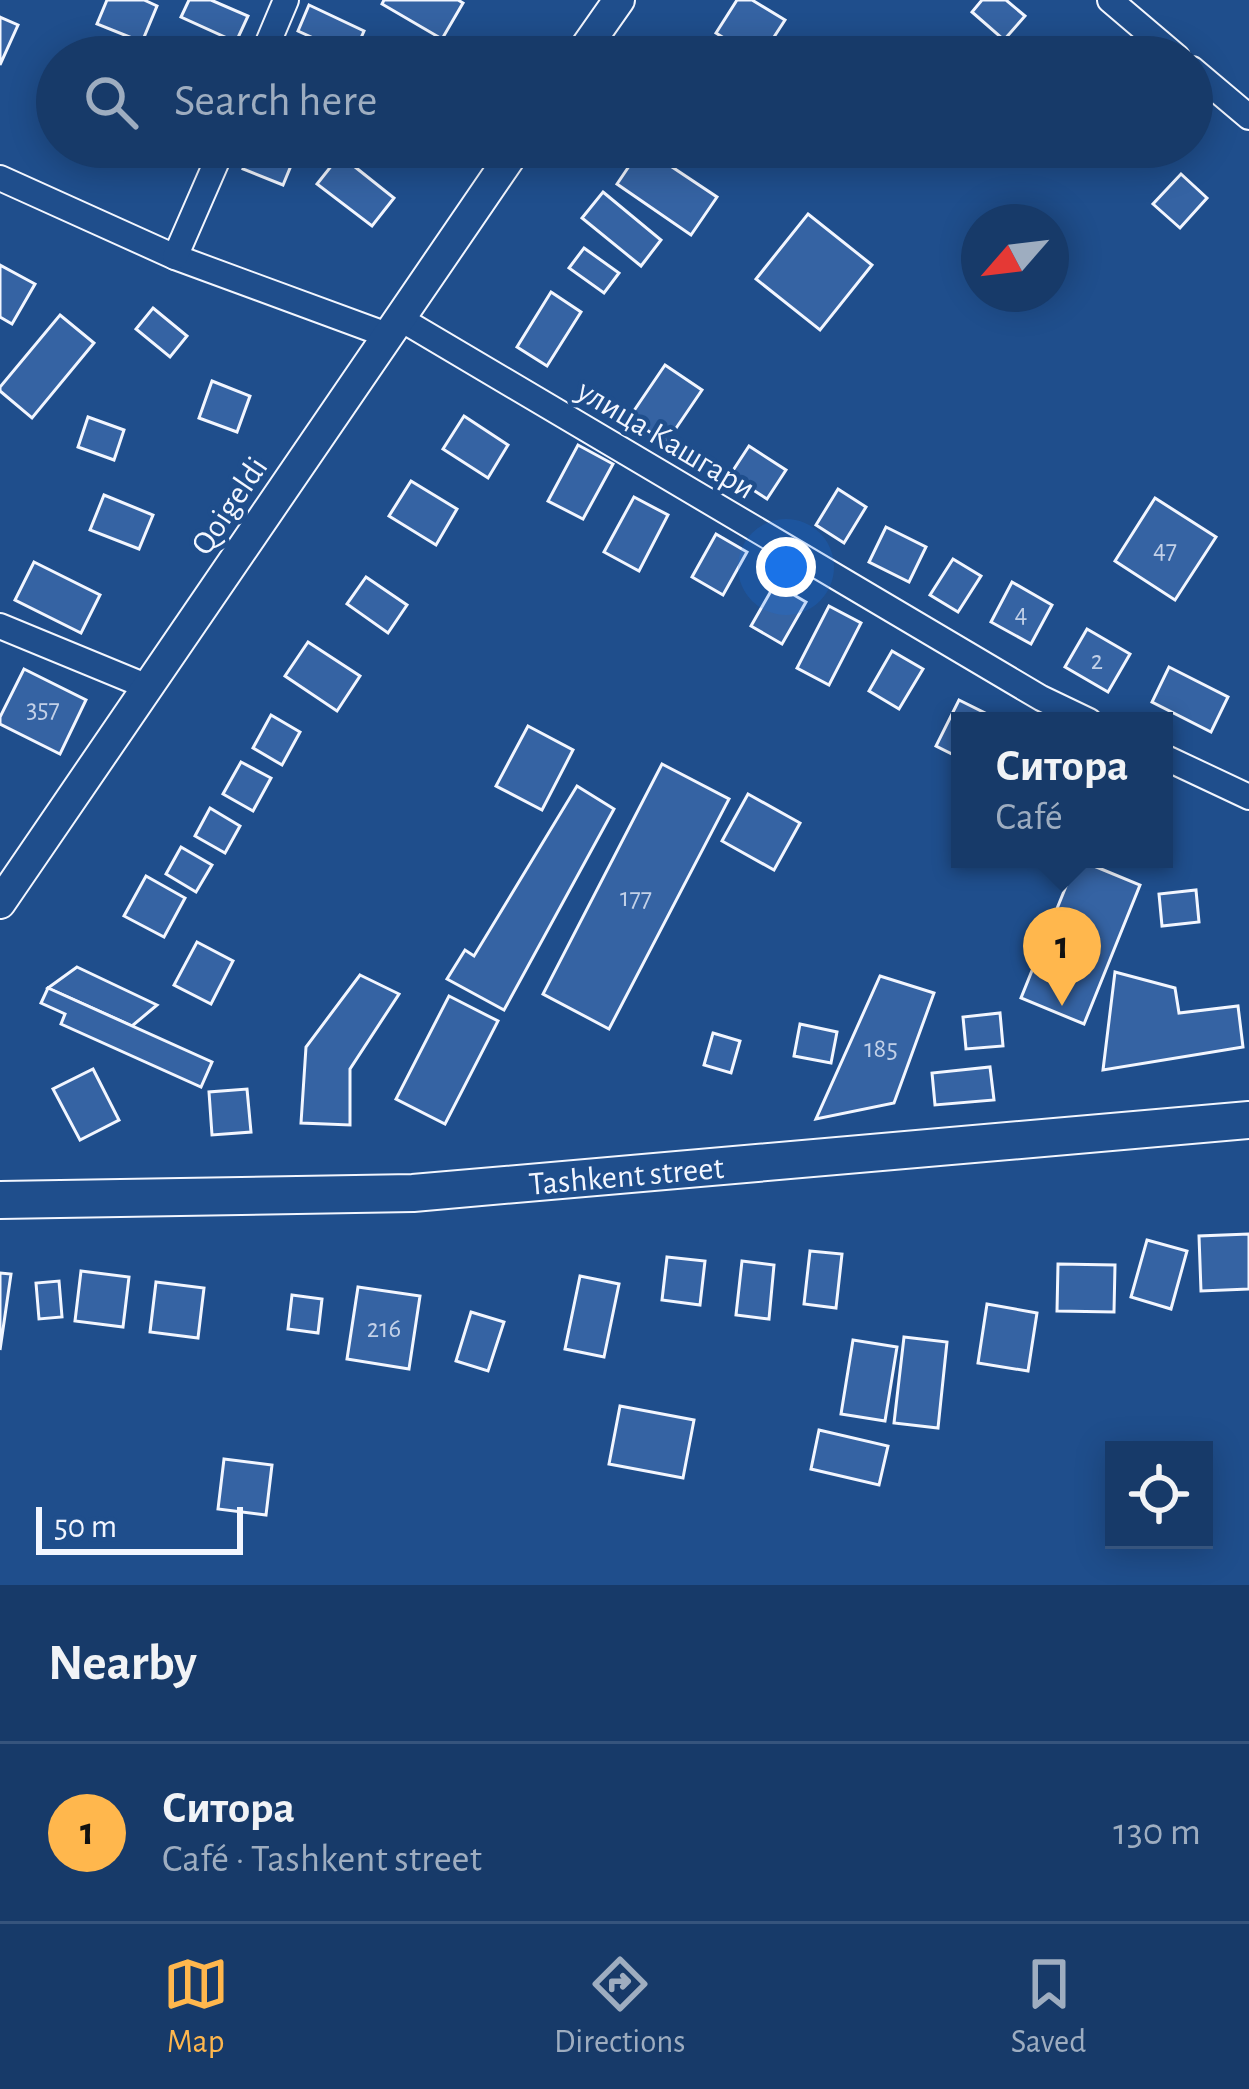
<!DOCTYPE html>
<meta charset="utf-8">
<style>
:root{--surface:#173a69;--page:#244571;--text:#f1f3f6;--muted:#9eadc0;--line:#36547d;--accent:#ffb74d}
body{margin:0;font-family:"Alegreya Sans",sans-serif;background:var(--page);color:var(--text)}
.controls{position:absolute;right:36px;bottom:36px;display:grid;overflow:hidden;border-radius:0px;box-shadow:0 6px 30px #0003}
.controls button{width:108px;height:108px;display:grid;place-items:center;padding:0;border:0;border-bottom:3px solid var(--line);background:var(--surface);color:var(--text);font:60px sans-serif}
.compass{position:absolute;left:961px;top:204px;width:108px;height:108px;border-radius:50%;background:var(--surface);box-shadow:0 6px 30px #0003;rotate:242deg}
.scale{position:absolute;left:36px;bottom:30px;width:207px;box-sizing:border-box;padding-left:12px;border:6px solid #f2f6ff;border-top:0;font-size:33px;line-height:42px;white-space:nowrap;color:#f2f6ff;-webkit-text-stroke:9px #1f4e8c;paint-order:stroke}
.you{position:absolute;left:786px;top:567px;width:42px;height:42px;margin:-30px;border:9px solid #fff;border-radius:50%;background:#1a73e8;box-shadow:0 0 0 18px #1a73e833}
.badge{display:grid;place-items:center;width:78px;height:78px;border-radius:50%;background:var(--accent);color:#111;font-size:39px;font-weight:700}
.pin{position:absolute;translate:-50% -99px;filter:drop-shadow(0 3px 6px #0008)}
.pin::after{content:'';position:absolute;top:63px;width:42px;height:36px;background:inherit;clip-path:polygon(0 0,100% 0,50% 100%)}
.popup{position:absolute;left:951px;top:712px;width:222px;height:156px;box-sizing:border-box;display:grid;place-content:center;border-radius:0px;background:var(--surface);filter:drop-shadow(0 3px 9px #0005);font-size:39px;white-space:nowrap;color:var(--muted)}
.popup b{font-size:45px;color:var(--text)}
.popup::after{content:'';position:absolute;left:50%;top:100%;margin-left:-24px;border:24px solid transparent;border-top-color:var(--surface)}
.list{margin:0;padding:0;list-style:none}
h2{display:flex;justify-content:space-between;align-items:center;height:156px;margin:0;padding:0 48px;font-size:51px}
h2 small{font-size:39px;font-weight:400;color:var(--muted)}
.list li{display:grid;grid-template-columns:78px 1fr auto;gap:36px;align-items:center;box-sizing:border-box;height:180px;padding:0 48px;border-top:3px solid var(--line)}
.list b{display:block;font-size:45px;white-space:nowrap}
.list p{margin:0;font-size:39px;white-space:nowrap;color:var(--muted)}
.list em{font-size:39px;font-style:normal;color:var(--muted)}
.icon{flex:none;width:66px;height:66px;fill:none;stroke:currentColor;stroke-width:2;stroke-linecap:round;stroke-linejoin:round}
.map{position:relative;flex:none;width:1249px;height:1585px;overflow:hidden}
.search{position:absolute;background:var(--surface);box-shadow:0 6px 30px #0003;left:36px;right:36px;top:36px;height:132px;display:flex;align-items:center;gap:30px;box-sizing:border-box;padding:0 42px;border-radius:66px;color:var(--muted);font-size:45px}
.sheet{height:336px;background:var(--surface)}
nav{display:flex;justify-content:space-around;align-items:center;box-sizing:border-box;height:168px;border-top:3px solid var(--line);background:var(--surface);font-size:33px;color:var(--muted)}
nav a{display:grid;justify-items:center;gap:6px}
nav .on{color:var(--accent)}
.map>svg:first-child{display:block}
.building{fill:#3563a3;stroke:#f2f6ff;stroke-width:3}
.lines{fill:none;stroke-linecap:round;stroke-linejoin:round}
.minor-casing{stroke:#f2f6ff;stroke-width:28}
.tertiary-casing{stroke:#f2f6ff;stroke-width:34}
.secondary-casing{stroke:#f2f6ff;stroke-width:40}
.minor{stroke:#1f4e8c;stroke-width:24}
.tertiary{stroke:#1f4e8c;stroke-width:30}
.secondary{stroke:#1f4e8c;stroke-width:36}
.labels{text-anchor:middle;stroke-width:9;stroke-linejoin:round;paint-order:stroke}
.number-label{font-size:27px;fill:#c3d1e8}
.street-label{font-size:33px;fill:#f2f6ff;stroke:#1f4e8c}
</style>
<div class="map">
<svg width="1249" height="1585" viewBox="0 0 1249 1585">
<rect width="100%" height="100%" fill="#1f4e8c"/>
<g class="building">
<path d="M107,0H144L157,6L142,42L97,24Z"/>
<path d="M189,0H211L248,16L236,42L181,17Z"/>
<path d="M384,0H458L463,3L442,39L382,4Z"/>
<path d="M737,0H752L785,20L761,57H754L716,33Z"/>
<path d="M982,0H1006L1025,16L1004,40L972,12Z"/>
<path d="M309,5L364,31L353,56L298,31Z"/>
<path d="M0,17L18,25L0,65Z"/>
<path d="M252,147H288L297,151L283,185L243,169Z"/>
<path d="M642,147L717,197L691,235L617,184Z"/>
<path d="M986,147H1026L1013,166Z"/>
<path d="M340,155L394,198L372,226L317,184Z"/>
<path d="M1181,174L1207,198L1180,228L1153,204Z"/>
<path d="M603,192L661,240L641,266L582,218Z"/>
<path d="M808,214L872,265L820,330L756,279Z"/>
<path d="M584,248L619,273L604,293L569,268Z"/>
<path d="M0,265L35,284L12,324L0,317Z"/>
<path d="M551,292L581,312L547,366L517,347Z"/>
<path d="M153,308L187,336L170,357L136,329Z"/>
<path d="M60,315L94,343L32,418L0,391V387Z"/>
<path d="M665,365L702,390L666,443L629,418Z"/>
<path d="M212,381L250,396L237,432L199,418Z"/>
<path d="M464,416L508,445L488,478L443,449Z"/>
<path d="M88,417L124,430L114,460L78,447Z"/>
<path d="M578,445L613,464L583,519L548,501Z"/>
<path d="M749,446L786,470L767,499L730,475Z"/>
<path d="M411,481L457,509L436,545L389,516Z"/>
<path d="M838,489L866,507L844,543L816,525Z"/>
<path d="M104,495L153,515L139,549L90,530Z"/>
<path d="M634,497L668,515L639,571L604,552Z"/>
<path d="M1155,498L1216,537L1175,600L1115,561Z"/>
<path d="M886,527L926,547L909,582L869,562Z"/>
<path d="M716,534L747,552L723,595L692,577Z"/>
<path d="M953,559L981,576L958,612L930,595Z"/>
<path d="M34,562L100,595L81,633L15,600Z"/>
<path d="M366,577L407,605L388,633L347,604Z"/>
<path d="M1012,582L1052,605L1031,644L991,622Z"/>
<path d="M775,584L806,602L782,644L751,626Z"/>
<path d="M829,606L861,623L829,685L797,668Z"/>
<path d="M1087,629L1130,654L1108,692L1065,667Z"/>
<path d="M308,642L360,676L337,711L285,676Z"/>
<path d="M892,651L923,669L899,709L869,691Z"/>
<path d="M1169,667L1228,697L1211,732L1152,702Z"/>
<path d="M24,669L86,700L60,754L0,724V717Z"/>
<path d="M959,700L989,715L986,721H960V758L936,746Z"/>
<path d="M271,715L300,732L282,765L253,748Z"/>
<path d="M528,726L573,750L542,810L496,786Z"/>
<path d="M241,762L271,778L253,811L223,794Z"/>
<path d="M662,764L729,799L609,1029L543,994Z"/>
<path d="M577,786L614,809L504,1010L447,979L465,950L474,956Z"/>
<path d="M748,794L800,823L774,870L722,841Z"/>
<path d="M210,808L240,826L225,853L195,836Z"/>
<path d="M181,847L212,865L196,892L166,874Z"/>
<path d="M1077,859L1140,885L1084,1024L1021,998Z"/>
<path d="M146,876L185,898L164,937L124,916Z"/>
<path d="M1196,890L1199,922L1162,926L1159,894Z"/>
<path d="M197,942L233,961L211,1004L174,985Z"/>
<path d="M77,967L157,1005L132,1026L48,988Z"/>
<path d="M1115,972L1175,988L1179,1013L1238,1006L1243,1047L1103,1070Z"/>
<path d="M360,975L399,994L350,1069V1125L301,1123L306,1047Z"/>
<path d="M880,976L934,993L894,1103L816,1119Z"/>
<path d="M48,988L212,1062L201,1087L61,1024L65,1014L41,1003Z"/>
<path d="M449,996L498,1021L445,1124L396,1099Z"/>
<path d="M1000,1013L1003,1046L966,1049L963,1017Z"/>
<path d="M800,1024L837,1032L831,1063L794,1056Z"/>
<path d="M713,1033L740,1041L731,1073L704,1065Z"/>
<path d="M990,1067L994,1100L935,1105L932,1073Z"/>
<path d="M93,1069L119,1120L80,1140L53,1089Z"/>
<path d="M247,1089L251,1132L212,1135L209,1092Z"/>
<path d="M1249,1234V1289L1201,1291L1199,1236Z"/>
<path d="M1147,1240L1187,1251L1171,1309L1131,1297Z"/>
<path d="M810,1251L842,1254L836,1308L804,1304Z"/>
<path d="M667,1257L705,1261L700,1305L662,1300Z"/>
<path d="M742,1261L774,1265L769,1319L736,1315Z"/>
<path d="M1058,1264L1115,1265L1114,1312L1057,1311Z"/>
<path d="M81,1271L129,1277L123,1327L75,1321Z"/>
<path d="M0,1273L11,1274L0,1350Z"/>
<path d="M580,1276L619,1284L604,1357L565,1349Z"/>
<path d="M59,1281L62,1317L39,1319L36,1283Z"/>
<path d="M156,1282L204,1288L198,1338L150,1332Z"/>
<path d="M358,1287L420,1296L409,1369L347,1359Z"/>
<path d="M292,1295L322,1299L318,1333L288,1329Z"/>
<path d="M987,1304L1037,1313L1028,1371L978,1363Z"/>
<path d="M471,1312L504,1322L488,1371L456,1361Z"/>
<path d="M904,1337L947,1342L938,1428L894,1423Z"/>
<path d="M853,1340L897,1347L885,1421L841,1414Z"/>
<path d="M620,1406L694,1420L683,1478L609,1464Z"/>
<path d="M819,1430L888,1446L879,1485L811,1469Z"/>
<path d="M224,1459L272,1465L266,1515L218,1509Z"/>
</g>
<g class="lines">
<g class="minor-casing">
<g id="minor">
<path d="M1110,0L1177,57"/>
<path d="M262,57L286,0"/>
<path d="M1192,69L1249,117"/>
<path d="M0,178L175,257L387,335"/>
<path d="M175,257L223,147"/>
<path d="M399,318L1041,698L1089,721"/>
<path d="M0,626L148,687"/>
<path d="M1164,757L1249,797"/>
</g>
</g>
<g class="tertiary-casing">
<g id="tertiary">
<path d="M579,57L619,0"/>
<path d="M0,903L517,147"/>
</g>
</g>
<g class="secondary-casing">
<g id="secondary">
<path id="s1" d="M0,1200L413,1193L1249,1120"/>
</g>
</g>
<use href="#minor" class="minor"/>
<use href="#tertiary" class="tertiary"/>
<use href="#secondary" class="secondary"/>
</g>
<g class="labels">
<g class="number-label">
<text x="1165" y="558">47</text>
<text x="1021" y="622">4</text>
<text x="1097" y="669">2</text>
<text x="43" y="717">357</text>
<text x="636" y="906">177</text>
<text x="881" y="1057">185</text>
<text x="384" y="1337">216</text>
</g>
<g class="street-label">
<text transform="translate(667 438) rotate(31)" y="12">улица Кашгари</text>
<text transform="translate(228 505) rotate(-56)" y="12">Qoigeldi</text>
<text dy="12" stroke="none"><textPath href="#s1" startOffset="627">Tashkent street</textPath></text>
</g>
</g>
</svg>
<div class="controls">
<button><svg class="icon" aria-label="locate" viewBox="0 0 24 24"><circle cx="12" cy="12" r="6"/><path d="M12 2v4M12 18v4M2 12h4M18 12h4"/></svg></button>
</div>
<svg class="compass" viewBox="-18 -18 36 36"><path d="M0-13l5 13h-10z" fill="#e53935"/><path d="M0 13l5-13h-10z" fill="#9eadc0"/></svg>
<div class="scale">50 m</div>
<div class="you"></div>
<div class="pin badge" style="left:1062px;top:1006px">1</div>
<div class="popup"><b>Ситора</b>Café</div>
<div class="search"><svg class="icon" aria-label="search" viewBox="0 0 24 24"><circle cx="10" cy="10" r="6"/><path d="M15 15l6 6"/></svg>Search here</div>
</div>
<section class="sheet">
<h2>Nearby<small></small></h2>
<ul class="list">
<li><span class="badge">1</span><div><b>Ситора</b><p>Café · Tashkent street</p></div><em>130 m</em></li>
</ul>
</section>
<nav>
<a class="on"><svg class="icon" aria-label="map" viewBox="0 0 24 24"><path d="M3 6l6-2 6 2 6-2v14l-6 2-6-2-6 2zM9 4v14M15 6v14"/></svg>Map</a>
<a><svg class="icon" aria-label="directions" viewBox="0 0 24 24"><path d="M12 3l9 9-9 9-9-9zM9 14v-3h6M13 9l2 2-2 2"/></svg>Directions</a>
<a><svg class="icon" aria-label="saved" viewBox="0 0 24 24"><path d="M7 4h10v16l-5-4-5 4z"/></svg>Saved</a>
</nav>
